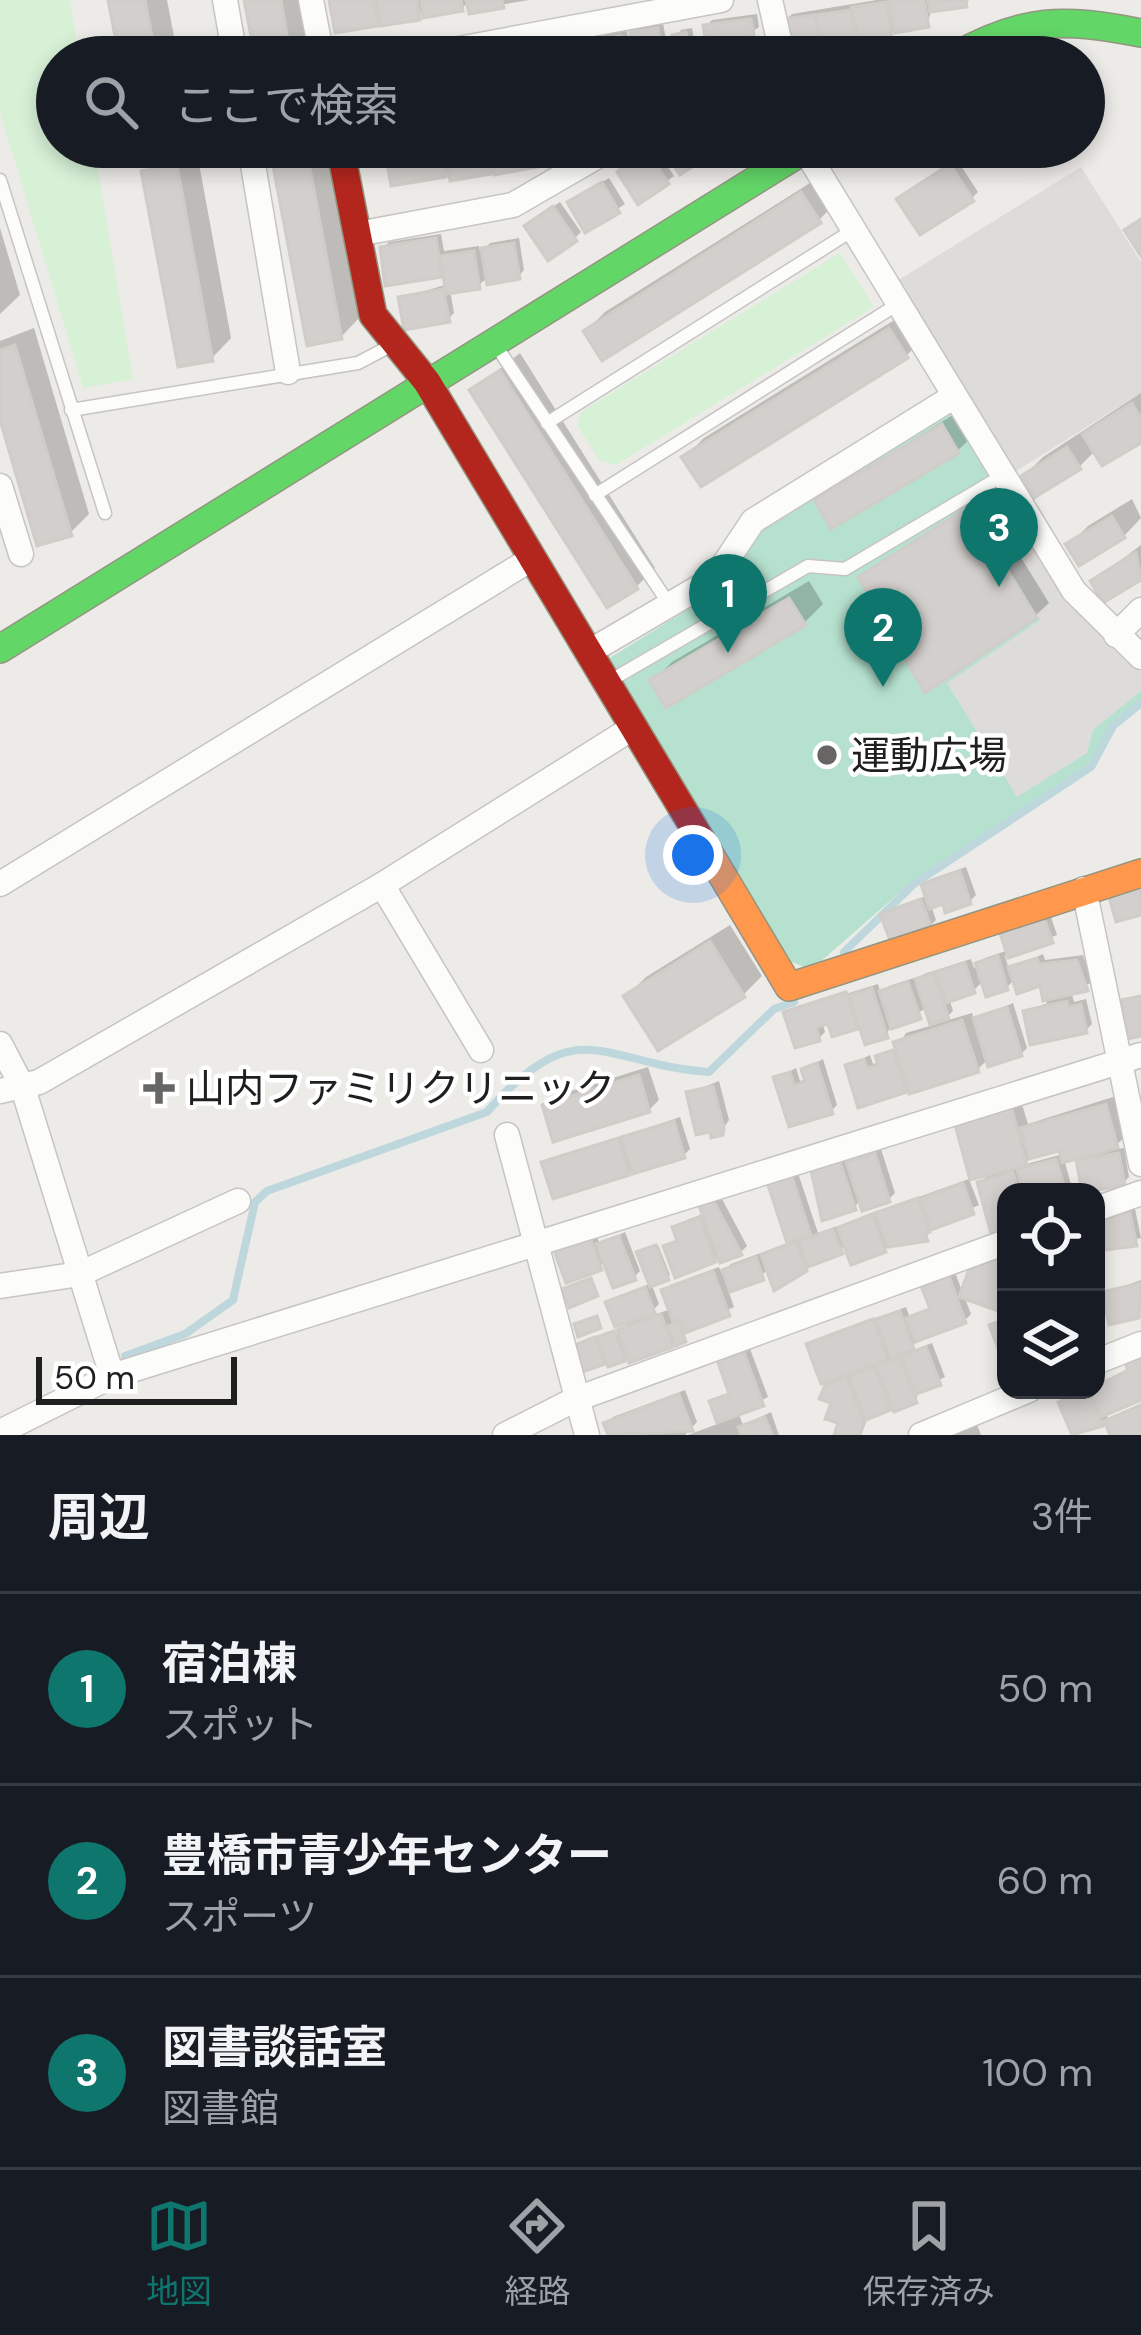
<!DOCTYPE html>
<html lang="ja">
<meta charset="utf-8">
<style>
:root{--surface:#171b24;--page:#20242c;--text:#f1f3f6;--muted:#9ea1a6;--line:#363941;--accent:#0f766e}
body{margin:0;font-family:"DM Sans","Noto Sans JP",sans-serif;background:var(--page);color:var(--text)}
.controls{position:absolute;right:36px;bottom:36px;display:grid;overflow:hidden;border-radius:24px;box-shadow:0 6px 18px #0003}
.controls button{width:108px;height:108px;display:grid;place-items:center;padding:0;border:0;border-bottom:3px solid var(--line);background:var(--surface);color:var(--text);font:60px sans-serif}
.scale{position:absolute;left:36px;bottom:30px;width:201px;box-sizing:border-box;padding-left:12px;border:6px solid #1f1f1f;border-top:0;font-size:33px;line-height:42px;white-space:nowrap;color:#1f1f1f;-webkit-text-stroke:9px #fff;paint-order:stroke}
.you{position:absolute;left:693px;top:855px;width:42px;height:42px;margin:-30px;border:9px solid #fff;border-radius:50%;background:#1a73e8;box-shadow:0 0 0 18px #1a73e833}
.badge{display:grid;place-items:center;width:78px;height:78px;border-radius:50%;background:var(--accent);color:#fff;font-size:39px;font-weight:700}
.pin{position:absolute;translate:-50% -99px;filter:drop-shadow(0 3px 6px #0008)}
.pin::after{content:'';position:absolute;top:63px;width:42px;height:36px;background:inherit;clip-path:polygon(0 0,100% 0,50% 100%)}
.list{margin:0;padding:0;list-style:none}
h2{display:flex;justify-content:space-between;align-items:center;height:156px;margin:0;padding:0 48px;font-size:51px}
h2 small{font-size:39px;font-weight:400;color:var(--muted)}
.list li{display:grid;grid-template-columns:78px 1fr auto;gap:36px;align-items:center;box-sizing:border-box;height:192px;padding:0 48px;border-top:3px solid var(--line)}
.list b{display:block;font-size:45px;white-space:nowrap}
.list p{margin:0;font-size:39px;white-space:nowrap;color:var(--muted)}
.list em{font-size:39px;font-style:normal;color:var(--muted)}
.icon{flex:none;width:66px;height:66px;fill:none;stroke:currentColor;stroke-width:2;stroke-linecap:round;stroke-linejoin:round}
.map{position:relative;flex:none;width:1141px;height:1435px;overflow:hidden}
.search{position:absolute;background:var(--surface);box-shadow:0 6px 18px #0003;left:36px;right:36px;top:36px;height:132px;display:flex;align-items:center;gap:30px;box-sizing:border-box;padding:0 42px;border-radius:66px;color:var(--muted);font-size:45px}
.sheet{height:732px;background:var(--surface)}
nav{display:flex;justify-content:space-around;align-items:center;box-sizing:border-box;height:168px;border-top:3px solid var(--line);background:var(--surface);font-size:33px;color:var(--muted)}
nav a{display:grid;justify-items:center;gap:6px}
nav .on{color:var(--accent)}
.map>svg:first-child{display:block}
.park{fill:#d7f1d7}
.pitch{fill:#b6e1ce}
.parking{fill:#dddcdb}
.shadow{fill:#0003;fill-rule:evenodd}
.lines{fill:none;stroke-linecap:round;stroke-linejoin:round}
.stream{stroke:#bdd7dd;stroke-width:8}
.building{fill:#d2cfcc;stroke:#d0cdc9;stroke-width:3}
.lane-casing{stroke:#c6c5c3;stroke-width:15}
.street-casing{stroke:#c6c5c3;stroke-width:27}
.fast-casing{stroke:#949580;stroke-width:30}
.slow-casing{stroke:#949580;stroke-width:30}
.jam-casing{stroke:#949580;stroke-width:30}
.lane{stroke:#fcfcfb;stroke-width:12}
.street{stroke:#fcfcfb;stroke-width:24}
.fast{stroke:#63d668;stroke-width:27}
.slow{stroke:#ff974d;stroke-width:27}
.jam{stroke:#b3261e;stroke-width:27}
.poi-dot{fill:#676665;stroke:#fff;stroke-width:4.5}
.labels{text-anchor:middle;stroke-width:9;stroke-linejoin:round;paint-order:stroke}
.poi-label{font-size:39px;fill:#1f1f1f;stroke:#fff;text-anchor:start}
</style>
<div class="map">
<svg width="1141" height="1435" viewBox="0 0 1141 1435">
<rect width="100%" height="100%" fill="#edebe7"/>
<g class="park">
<path d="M0,0H70L79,57H57V147H94L133,379L83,388L0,112Z"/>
<path d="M840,253L874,307L616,465L600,461L577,425L582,411Z"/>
</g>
<path class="pitch" d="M950,414L1066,596L1141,673V700L1111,724L1089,764L914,880L811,970L790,961L608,659L724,587L763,529Z"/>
<g class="parking">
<path d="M1081,167L1141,262V393L1015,472L897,281Z"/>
<path d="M999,490L1093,624L1141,673V691L1093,730L1087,753L1017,797L947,683L1040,620L971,506Z"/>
</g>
<g class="shadow">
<path d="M111,0H167L178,57H122Z"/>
<path d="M247,0H303L313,57H258Z"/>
<path d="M332,0H529L471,10L470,1L462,8L382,18L376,24Z"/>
<path d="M877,0H970L932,9L927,24L862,38L861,57H792L786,20L792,14Z"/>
<path d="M757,14L759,27L750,33L752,48L746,54L551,57L560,49L600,46L605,35L627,31L630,51L635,50L633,33L639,27L663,23L666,40L674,41L681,30L692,28L694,39L708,37L706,26L712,20Z"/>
<path d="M196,147L231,338L212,358L145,172L164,153Z"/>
<path d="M277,147H328L360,317L341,337L273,151Z"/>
<path d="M419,147H546L548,158L542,164L496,165L489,171L451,168L445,174L389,157Z"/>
<path d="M649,147H655L674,176L639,201L621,173Z"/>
<path d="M957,160L978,192L972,198L906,193Z"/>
<path d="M821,176L838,201L819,220L586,331L605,312Z"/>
<path d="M609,178L625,204L586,229L577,197Z"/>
<path d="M560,202L581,232L575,238L533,220Z"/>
<path d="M0,228L20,295L0,314Z"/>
<path d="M441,234L444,251L479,246L480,253L490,243L519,238L524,270L518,277L489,276L478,286L450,290L454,313L448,319L402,298L448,284L446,274L388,283L383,248L389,242Z"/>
<path d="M909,311L925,337L906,356L685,457L704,438Z"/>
<path d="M34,328L89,514L70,533L0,409V341Z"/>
<path d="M520,353L655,568L636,587L473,390Z"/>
<path d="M1141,393V439L1096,450L1079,467L1024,476L1043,457Z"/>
<path d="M956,413L971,438L957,451L818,500Z"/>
<path d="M983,496L1049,603L1035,616L862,577Z"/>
<path d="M1132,499L1141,518L1124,536L1069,545L1088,526Z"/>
<path d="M1141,545V576L1104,599L1093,581Z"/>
<path d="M809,581L823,604L804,623L653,681L672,662Z"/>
<path d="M966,867L976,895L970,901L931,905L936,920L930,926L883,915L928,895L924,885L931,879Z"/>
<path d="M1049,911L1057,935L1005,956L1009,970L1043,954L1045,960L1083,955L1093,982L1071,991L1074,1002L1086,999L1092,1024L1086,1030L1026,1012L1047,1003L1042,982L1015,979L1007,987L984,980L973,991L949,998L953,1011L942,1022L972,1013L974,1020L1013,1003L1027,1048L1021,1054L989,1058L977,1070L905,1090L848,1066L870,1055L873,1064L880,1062L878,1057L898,1046L906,1033L933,1025L927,1008L891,1026L886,1035L862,1025L834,1033L830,1020L822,1022L825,1032L819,1038L787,1012L878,984L881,994L889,986L914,978L916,983L924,974L971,959L974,968L985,958L1009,950Z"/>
<path d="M730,925L762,976L743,995L627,996L646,977Z"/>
<path d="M823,1059L837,1105L831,1111L777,1078L796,1068L800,1081L807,1079L804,1070Z"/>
<path d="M648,1067L659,1100L649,1110L545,1106L555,1096Z"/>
<path d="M719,1081L729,1120L721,1132L689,1093Z"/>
<path d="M1116,1096L1127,1135L1111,1150L1124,1148L1129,1177L1123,1183L1080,1161L1088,1153L1064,1159L1072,1188L1006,1192V1227L980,1183L992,1171L957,1122L1020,1098L1028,1124ZM1061,1148L1063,1154L1023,1165L1033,1155Z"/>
<path d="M680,1117L690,1149L684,1155L628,1172L545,1163Z"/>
<path d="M881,1149L895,1193L889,1199H862L854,1207L814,1171L846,1157L848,1165Z"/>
<path d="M797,1170L818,1233L969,1179L979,1205L934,1225L926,1238L891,1243L885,1249L847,1245L805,1269L770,1270L728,1290L734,1307L684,1330V1340L584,1369L578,1345L617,1334L634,1317L609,1303L651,1283L642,1250L658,1245L670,1275L651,1283L659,1304L645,1318L671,1309L664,1291L670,1285L719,1267L722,1274L731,1264L790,1242L771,1183Z"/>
<path d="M721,1197L747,1246L741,1252L715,1259L666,1247L680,1238L676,1228L682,1222L705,1213L703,1207Z"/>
<path d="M1135,1209L1141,1238L1096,1248V1223Z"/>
<path d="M595,1231L600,1245L625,1232L640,1271L634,1277L606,1262L568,1279Z"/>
<path d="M1006,1254V1305L998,1308L964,1296L971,1314L965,1320L919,1340L905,1353L932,1343L945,1377L920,1390L915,1401L869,1415L861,1435L837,1434L842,1422L835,1402L823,1397L830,1378L809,1345L906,1307L910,1318L932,1306L925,1287L955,1272L963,1294L978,1264Z"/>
<path d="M1141,1280V1310L1111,1321L1105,1293Z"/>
<path d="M749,1346L768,1397L738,1412L743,1425L771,1412L779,1435H688L720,1423L712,1402L732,1391L720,1361Z"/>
<path d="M1131,1368L1141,1396L1105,1412L1109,1420L1141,1404V1435H1113L1106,1419L1075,1434L1061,1403Z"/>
<path d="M685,1390L697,1422L685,1435H611L607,1423L613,1417Z"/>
<path d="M976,1422L981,1435H939Z"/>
</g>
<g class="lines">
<g class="stream">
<path d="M844,952L914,884L1091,767L1113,726L1141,703"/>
<path d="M125,1356L185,1334L233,1300L255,1202L267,1191L487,1112C579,1007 603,1065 709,1072L774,1009L794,1002"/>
</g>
</g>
<g class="building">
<path d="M108,0H145L156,57H119Z"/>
<path d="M244,0H281L291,57H255Z"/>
<path d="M329,0H374L378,26L335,33Z"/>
<path d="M376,0H417L420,20L381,26Z"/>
<path d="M421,0H461L463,11L423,18Z"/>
<path d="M466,0H502L504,8L469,14Z"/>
<path d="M889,0H924L929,27L895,33Z"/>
<path d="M928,0H966L967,7L930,12Z"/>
<path d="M887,2L892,37L858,42L852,7Z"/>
<path d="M851,10L859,57H823L816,15Z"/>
<path d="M815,15L822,57H789L783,19Z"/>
<path d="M751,19L754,35L744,37L748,57H708L703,25Z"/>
<path d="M658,28L661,45L669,44L672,57H632L630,32Z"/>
<path d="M686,32L688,44L705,41L707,57H673L672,35Z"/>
<path d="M621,36L625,57H574L597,50L596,40Z"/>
<path d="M306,147L342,339L307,346L270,150Z"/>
<path d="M442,147L446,177L391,186L386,156Z"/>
<path d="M444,147H486L491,174L450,181Z"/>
<path d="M489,147H540L543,166L494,175Z"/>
<path d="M645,147L669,184L638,205L617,172Z"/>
<path d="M662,147H703L709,156L680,175Z"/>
<path d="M950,164L974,201L920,235L896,199Z"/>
<path d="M177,165L213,361L178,367L141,171Z"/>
<path d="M602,182L620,213L585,233L567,202Z"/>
<path d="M801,192L821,223L602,361L583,331Z"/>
<path d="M553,206L577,241L548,261L524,226Z"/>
<path d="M1141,219V256L1124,230Z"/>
<path d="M436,238L442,277L385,286L380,247Z"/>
<path d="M514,243L520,279L487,285L481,248Z"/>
<path d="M474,251L480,289L446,294L440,256Z"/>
<path d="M443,289L450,322L404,330L398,297Z"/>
<path d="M889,328L908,358L701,487L681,457Z"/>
<path d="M15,345L72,536L37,546L0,420V350Z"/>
<path d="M500,370L638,589L607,608L469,390Z"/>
<path d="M1132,403L1141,418V443L1102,466L1082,434Z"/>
<path d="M942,424L959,453L831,529L814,500Z"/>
<path d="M1067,447L1081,469L1034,498L1021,476Z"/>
<path d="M969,507L1037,618L925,693L858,577Z"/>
<path d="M1112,516L1125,538L1079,566L1065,544Z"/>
<path d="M1136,552L1141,580L1103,603L1090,581Z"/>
<path d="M789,598L806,625L666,708L649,680Z"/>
<path d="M960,871L971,904L945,913L943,904L929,909L921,884Z"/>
<path d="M1141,885V915L1116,922L1108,894Z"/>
<path d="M921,899L932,929L891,943L880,914Z"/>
<path d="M1043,915L1053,943L1008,958L999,930Z"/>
<path d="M710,941L745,997L658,1051L623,996Z"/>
<path d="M998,956L1008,990L986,997L975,963Z"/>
<path d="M1037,958L1039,964L1077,960L1088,991L1043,1001L1040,986L1017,994L1008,967Z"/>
<path d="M965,963L975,993L946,1003L936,972Z"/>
<path d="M934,973L949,1019L930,1025L915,979Z"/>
<path d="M908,982L921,1019L891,1029L879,991Z"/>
<path d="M872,988L888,1038L865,1045L849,995Z"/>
<path d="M846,992L858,1029L832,1037L828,1024L816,1027L820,1041L795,1048L783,1012Z"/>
<path d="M1141,996V1036L1128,1039L1121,1000Z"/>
<path d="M1067,1001L1068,1007L1081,1004L1087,1033L1030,1045L1023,1011Z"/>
<path d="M1007,1007L1022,1056L988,1067L973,1018Z"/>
<path d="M962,1020L979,1072L909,1094L893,1042Z"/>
<path d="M893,1050L907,1092L858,1108L845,1065L864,1059L867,1068L878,1065L875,1056Z"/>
<path d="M817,1063L833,1114L789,1127L773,1077L790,1072L794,1085L805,1082L801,1069Z"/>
<path d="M639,1075L650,1112L553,1142L542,1105Z"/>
<path d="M713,1086L724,1128L723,1135L711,1138L710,1132L696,1135L686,1092Z"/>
<path d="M1106,1104L1118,1148L1062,1163L1059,1151L1029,1159L1020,1128Z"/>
<path d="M1011,1106L1027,1165L970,1180L954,1121Z"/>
<path d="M674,1121L685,1158L633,1174L621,1137Z"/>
<path d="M618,1138L630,1175L553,1199L541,1162Z"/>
<path d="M875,1153L890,1202L862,1211L846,1162Z"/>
<path d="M1119,1153L1125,1186L1082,1192L1076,1160Z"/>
<path d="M1056,1159L1066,1192H1023L1017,1169Z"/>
<path d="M840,1161L856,1210L822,1221L811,1170Z"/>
<path d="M1013,1172L1019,1192H1006V1230L991,1234L977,1182Z"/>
<path d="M791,1174L811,1235L787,1243L767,1182Z"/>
<path d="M963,1183L974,1214L931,1230L920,1199Z"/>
<path d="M918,1198L930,1232L925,1234L928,1241L888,1247L875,1213Z"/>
<path d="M714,1201L742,1255L720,1263L699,1206Z"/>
<path d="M1130,1213L1137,1246L1096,1251L1100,1220Z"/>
<path d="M872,1214L886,1252L851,1265L837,1228Z"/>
<path d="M700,1217L716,1262L675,1278L663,1246L677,1241L672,1227Z"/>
<path d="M833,1229L843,1254L808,1267L799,1241Z"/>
<path d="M589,1235L602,1270L566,1283L553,1248Z"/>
<path d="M619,1236L636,1280L613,1288L596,1244Z"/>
<path d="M796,1242L807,1271L774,1291L761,1255Z"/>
<path d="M656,1245L669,1280L650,1287L636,1252Z"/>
<path d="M756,1257L764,1280L730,1292L722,1270Z"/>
<path d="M1003,1257L1006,1308L998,1311L959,1297L969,1269Z"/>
<path d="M713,1271L730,1316L685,1333L680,1319L673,1322L661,1290Z"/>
<path d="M949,1276L966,1323L915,1342L906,1318L930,1309L921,1286Z"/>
<path d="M591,1278L598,1296L569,1308L562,1289Z"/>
<path d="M1141,1283L1139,1318L1109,1325L1102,1292Z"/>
<path d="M645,1287L655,1313L615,1327L605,1302Z"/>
<path d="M900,1311L914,1349L891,1358L876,1319Z"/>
<path d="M661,1314L673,1347L629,1363L617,1330Z"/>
<path d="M597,1316L601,1328L578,1337L574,1324Z"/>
<path d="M873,1319L888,1359L821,1384L806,1344Z"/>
<path d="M1006,1319V1359L1003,1361L989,1325Z"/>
<path d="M679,1322L686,1342L676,1346L668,1326Z"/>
<path d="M614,1331L625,1361L608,1367L597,1337Z"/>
<path d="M595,1337L605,1364L582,1372L572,1346Z"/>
<path d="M926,1347L941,1385L916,1394L901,1357Z"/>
<path d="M743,1350L764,1406L717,1423L709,1401L729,1394L717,1360Z"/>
<path d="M1141,1355V1400L1101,1417L1089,1390L1128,1370L1125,1363Z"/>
<path d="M899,1357L917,1403L894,1412L876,1366Z"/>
<path d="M874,1367L891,1410L866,1420L849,1376Z"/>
<path d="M846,1376L864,1423L860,1435H834L838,1423L825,1419L831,1403L819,1399L825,1385Z"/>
<path d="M1088,1390L1103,1426L1072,1435L1058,1402Z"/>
<path d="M679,1394L693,1431L608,1435L603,1423Z"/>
<path d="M1141,1405V1435H1110L1104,1421Z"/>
<path d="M765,1417L772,1435H741L738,1427Z"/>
</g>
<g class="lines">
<g class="lane-casing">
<g id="lane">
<path d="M0,180L105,513"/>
<path d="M497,347L669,604"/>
<path d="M71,410L358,363L394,344"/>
<path d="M547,423L853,230"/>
<path d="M595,495L898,304"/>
<path d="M613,679L808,566L845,569L1002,476"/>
</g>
</g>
<g class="street-casing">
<g id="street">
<path d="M225,0L235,57"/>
<path d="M311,0L322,57"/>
<path d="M416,57L721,0"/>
<path d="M767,57L781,49L770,0"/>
<path d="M250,147L288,372"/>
<path d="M805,150L1074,591L1141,657"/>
<path d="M358,234L513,205L613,147"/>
<path d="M0,486L21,554"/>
<path d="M1116,635L1141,610"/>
<path d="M589,652L715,578L753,521L953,397"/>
<path d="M0,884L533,558"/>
<path d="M382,885L481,1050"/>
<path d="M1084,889L1141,1164"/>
<path d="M0,1044L23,1088L112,1376L0,1432"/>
<path d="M0,1091L39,1082L382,885L634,727"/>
<path d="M507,1135L587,1435"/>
<path d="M1096,1209L1141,1193"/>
<path d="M0,1286L80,1274L238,1201"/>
<path d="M1096,1362L1141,1344"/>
<path d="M112,1376L1141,1055"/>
<path d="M505,1435L574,1400L1006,1242"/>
<path d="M921,1435L1029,1390"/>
</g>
</g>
<g class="fast-casing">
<g id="fast">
<path d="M954,57C1024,17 1064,18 1141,33"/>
<path d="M0,649L809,147"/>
</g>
</g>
<g class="slow-casing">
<path id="slow" d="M709,853L789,987L1141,873"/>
</g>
<g class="jam-casing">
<path id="jam" d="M340,147L373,315L427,382L709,853"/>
</g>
<use href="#lane" class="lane"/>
<use href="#street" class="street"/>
<use href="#fast" class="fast"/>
<use href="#slow" class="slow"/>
<use href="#jam" class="jam"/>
</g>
<g class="poi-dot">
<circle cx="827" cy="755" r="12"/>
<path d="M153 1070h12v12h12v12h-12v12h-12v-12h-12v-12h12z"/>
</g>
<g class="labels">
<g class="poi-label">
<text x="851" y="769">運動広場</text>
<text x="186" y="1102">山内ファミリクリニック</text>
</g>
</g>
</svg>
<div class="controls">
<button><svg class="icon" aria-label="locate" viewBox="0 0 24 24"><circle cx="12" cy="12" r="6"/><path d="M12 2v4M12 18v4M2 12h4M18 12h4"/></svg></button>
<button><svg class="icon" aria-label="layers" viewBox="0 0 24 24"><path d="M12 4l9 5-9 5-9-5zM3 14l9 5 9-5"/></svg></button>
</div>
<div class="scale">50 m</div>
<div class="you"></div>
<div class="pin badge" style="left:728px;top:653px">1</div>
<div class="pin badge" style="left:883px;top:687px">2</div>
<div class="pin badge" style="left:999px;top:587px">3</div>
<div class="search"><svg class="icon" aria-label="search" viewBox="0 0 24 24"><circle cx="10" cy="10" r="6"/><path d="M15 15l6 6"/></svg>ここで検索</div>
</div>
<section class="sheet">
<h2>周辺<small>3件</small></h2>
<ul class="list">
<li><span class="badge">1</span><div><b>宿泊棟</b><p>スポット</p></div><em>50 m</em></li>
<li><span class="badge">2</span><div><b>豊橋市青少年センター</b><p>スポーツ</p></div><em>60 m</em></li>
<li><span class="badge">3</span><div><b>図書談話室</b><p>図書館</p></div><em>100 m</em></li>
</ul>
</section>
<nav>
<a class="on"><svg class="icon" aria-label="map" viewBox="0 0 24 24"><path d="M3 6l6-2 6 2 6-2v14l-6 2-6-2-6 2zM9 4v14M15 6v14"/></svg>地図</a>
<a><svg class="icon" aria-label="directions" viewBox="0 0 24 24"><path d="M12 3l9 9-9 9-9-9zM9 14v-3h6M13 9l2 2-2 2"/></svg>経路</a>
<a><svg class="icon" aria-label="saved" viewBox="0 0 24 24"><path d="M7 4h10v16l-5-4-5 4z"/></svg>保存済み</a>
</nav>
